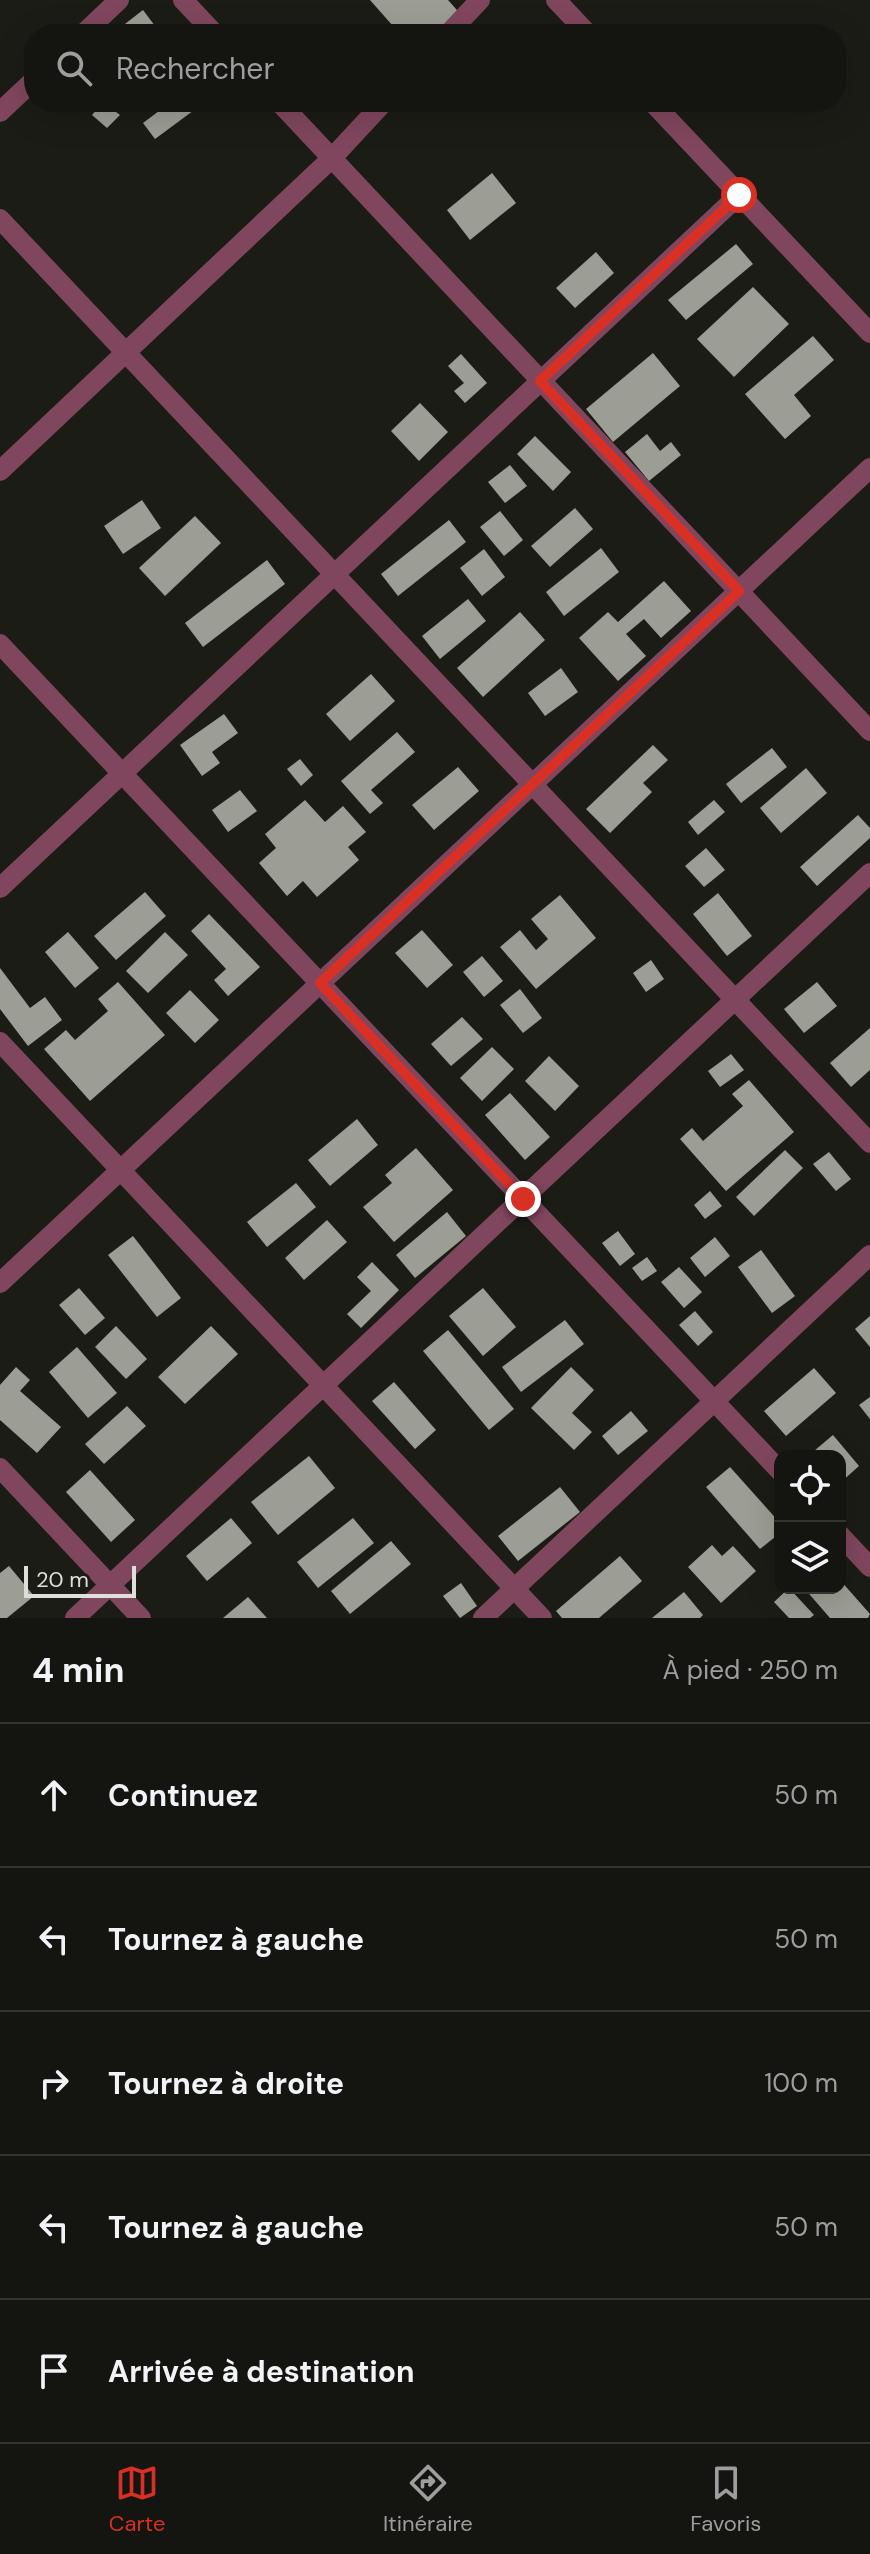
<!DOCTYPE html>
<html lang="fr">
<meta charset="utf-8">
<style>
:root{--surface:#141510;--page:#21221e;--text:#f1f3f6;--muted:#9d9f9f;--line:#333430;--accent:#d93025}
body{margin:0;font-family:"DM Sans",sans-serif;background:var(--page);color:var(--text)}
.controls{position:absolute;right:24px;bottom:24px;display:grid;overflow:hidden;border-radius:16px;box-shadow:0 8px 32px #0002}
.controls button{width:72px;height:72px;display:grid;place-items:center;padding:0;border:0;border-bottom:2px solid var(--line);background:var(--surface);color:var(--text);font:40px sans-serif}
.scale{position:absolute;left:24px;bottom:20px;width:112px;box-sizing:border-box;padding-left:8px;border:4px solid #dedfda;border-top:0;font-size:22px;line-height:28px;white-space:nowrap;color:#dedfda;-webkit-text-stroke:6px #1b1c15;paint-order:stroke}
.stop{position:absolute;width:24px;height:24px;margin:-18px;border:6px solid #d93025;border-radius:50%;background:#fff}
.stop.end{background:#d93025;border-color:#fff;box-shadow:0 2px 8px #0008}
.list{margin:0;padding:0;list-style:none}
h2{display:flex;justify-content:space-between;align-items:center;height:104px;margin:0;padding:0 32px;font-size:34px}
h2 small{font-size:26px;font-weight:400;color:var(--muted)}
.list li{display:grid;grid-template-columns:52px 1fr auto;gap:24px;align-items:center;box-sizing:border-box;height:144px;padding:0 32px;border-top:2px solid var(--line)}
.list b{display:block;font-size:30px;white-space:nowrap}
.list em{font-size:26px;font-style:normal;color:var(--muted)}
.icon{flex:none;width:44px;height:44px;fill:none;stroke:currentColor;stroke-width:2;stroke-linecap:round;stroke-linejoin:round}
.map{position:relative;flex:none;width:870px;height:1618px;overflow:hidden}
.search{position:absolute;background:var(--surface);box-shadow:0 8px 32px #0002;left:24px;right:24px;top:24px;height:88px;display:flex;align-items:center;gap:20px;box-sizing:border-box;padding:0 28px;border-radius:32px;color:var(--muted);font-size:30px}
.sheet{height:824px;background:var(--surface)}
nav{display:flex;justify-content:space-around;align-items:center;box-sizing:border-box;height:112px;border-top:2px solid var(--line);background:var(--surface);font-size:22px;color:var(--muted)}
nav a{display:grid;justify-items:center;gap:4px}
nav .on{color:var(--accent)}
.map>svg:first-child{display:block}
.building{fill:#9c9e95}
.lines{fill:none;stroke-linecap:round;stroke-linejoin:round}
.street{stroke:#80465d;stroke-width:20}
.route{stroke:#d93025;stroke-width:10}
</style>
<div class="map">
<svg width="870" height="1618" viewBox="0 0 870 1618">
<rect width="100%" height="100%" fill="#1b1c15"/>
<g class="building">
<path d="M370,0H448L464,18L446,34H400Z"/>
<path d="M143,10L161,34H126L121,27Z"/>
<path d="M103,102L120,115L107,128L92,115Z"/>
<path d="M171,102H205L155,139L143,123Z"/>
<path d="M492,173L516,203L470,240L447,210Z"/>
<path d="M736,244L753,264L686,320L668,300Z"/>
<path d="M596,252L614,273L575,308L556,288Z"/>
<path d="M753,287L789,324L734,377L697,339Z"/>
<path d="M813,336L834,360L794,395L811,416L785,439L745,394Z"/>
<path d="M653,353L680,386L613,442L586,409Z"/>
<path d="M461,354L487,383L465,403L454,391L464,383L448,366Z"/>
<path d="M420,403L448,432L419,461L391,431Z"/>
<path d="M647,434L660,451L671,442L681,455L649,481L625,452Z"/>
<path d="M535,436L571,472L553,491L517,454Z"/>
<path d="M510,465L527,486L505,503L488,482Z"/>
<path d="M142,500L161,528L123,554L104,526Z"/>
<path d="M575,508L593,529L550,567L531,546Z"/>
<path d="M500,511L523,540L504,556L480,527Z"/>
<path d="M195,516L221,543L165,596L139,568Z"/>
<path d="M449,520L466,542L398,596L381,574Z"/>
<path d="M601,548L619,572L564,616L546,592Z"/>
<path d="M484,549L505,577L482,596L460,568Z"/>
<path d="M267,560L285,584L203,647L185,623Z"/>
<path d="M664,581L691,611L661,638L644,619L626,634L646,656L618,681L579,638L608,612L618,622Z"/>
<path d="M468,599L486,621L440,659L422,636Z"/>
<path d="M520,612L545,640L483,697L457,668Z"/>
<path d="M561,668L578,692L545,716L528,693Z"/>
<path d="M371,674L395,701L350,741L326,714Z"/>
<path d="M224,714L238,733L212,752L220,763L202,776L180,745Z"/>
<path d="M397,732L415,752L371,790L383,803L370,814L341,781Z"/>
<path d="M653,745L668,760L643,783L652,792L610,833L586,809Z"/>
<path d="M772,748L787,767L741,803L726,784Z"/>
<path d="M300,759L313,775L301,786L287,769Z"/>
<path d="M458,767L479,791L434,830L412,805Z"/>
<path d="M806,768L827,793L781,833L760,808Z"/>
<path d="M240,790L257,811L228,832L212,810Z"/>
<path d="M305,800L325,822L343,806L366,832L348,847L359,860L317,897L303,881L287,896L259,863L276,848L265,834Z"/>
<path d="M714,800L725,812L698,835L688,822Z"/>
<path d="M858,815L870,828V838L817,886L800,867Z"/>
<path d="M706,848L725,870L704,887L685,866Z"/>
<path d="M145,892L166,916L116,960L94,936Z"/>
<path d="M718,893L752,936L727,956L693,914Z"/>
<path d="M560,895L596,938L536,989L500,947L520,930L536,950L548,939L531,919Z"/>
<path d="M209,914L260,967L228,996L214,980L226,969L191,931Z"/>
<path d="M422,930L453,965L427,988L395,953Z"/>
<path d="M68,932L99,968L75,988L45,952Z"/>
<path d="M165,932L188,955L148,993L126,971Z"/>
<path d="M482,956L503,981L484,997L463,972Z"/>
<path d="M651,960L664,979L646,992L633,973Z"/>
<path d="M0,968L30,1008L45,997L62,1020L28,1046L0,1009Z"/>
<path d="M118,982L165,1035L90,1101L44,1049L66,1030L75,1040L108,1011L98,999Z"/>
<path d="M817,982L837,1006L804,1033L784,1009Z"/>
<path d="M520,989L542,1018L523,1033L500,1005Z"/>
<path d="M190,990L219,1020L195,1043L166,1013Z"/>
<path d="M462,1017L483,1039L451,1066L431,1044Z"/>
<path d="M870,1028V1070L851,1087L830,1063Z"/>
<path d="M492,1047L514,1069L482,1101L460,1078Z"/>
<path d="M731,1054L744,1070L720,1087L708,1071Z"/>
<path d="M549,1056L579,1086L555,1111L525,1081Z"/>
<path d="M749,1080L794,1132L726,1191L680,1139L692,1128L703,1141L743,1106L732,1094Z"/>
<path d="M510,1093L550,1137L525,1160L485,1115Z"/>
<path d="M357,1119L378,1145L330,1186L308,1160Z"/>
<path d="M416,1148L453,1190L394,1242L363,1207L392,1183L385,1175Z"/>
<path d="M785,1150L803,1168L754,1216L736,1197Z"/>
<path d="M829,1152L851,1179L836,1191L813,1164Z"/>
<path d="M296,1183L316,1207L267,1247L247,1222Z"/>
<path d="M710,1191L722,1206L705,1219L694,1205Z"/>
<path d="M447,1212L466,1236L415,1278L396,1255Z"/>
<path d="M327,1220L347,1242L304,1280L285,1258Z"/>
<path d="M618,1231L635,1254L620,1266L602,1243Z"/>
<path d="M133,1236L181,1298L157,1317L108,1255Z"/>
<path d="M715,1237L730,1256L705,1277L690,1258Z"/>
<path d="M761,1250L795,1296L772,1313L738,1267Z"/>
<path d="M647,1257L657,1271L642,1281L632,1268Z"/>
<path d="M372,1262L399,1290L361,1328L347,1314L371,1291L357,1277Z"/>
<path d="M679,1267L702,1292L684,1308L661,1282Z"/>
<path d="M79,1288L105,1318L85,1335L59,1305Z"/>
<path d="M483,1288L516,1327L483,1356L449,1316Z"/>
<path d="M695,1311L713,1332L698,1346L679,1325Z"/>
<path d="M870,1316V1347L855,1329Z"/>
<path d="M565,1320L584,1344L521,1392L502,1367Z"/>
<path d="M116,1326L147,1359L126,1379L95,1347Z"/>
<path d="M211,1326L238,1354L185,1404L158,1377Z"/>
<path d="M448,1330L514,1409L489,1430L423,1351Z"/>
<path d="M77,1347L117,1393L88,1418L49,1372Z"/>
<path d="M16,1367L30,1380L20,1391L61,1427L37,1453L0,1420V1385Z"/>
<path d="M571,1367L594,1390L572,1413L592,1432L574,1450L531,1408Z"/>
<path d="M814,1368L836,1393L786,1436L764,1411Z"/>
<path d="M394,1382L436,1430L415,1449L372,1401Z"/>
<path d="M870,1397V1419L859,1405Z"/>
<path d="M127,1406L146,1426L104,1464L85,1444Z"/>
<path d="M631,1411L648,1431L618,1455L602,1436Z"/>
<path d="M833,1435L859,1466L840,1483V1456H808Z"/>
<path d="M309,1456L335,1488L278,1535L251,1502Z"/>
<path d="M730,1467L780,1523V1533L760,1549L706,1487Z"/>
<path d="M90,1470L135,1520L111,1542L66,1492Z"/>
<path d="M560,1487L580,1512L518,1561L498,1536Z"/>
<path d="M231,1518L252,1543L207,1581L186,1556Z"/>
<path d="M353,1518L374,1543L318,1588L297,1562Z"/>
<path d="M391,1541L411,1564L350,1614L331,1591Z"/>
<path d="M712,1545L722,1556L733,1546L756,1571L721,1603L688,1567Z"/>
<path d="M620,1556L642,1581L599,1618H562L556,1611Z"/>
<path d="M9,1566L34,1596L7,1618H0V1573Z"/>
<path d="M840,1580L870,1614L868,1618H830L804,1588H840Z"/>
<path d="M461,1583L477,1606L460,1618L443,1596Z"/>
<path d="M789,1588L814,1615L810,1618H789L774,1602Z"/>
<path d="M684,1592L703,1615L700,1618H652Z"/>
<path d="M248,1597L267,1618H223Z"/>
</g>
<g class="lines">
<g class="street">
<path d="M183,0L215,34"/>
<path d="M556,0L588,34"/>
<path d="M83,34L119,0"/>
<path d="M448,34L480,0"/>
<path d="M279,102L870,731"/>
<path d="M652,102L870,333"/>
<path d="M0,112L34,80"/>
<path d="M0,219L870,1143"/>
<path d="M0,471L332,158L384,102"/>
<path d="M0,644L780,1471"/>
<path d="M0,888L739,195"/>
<path d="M0,1042L542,1618"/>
<path d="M0,1283L870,468"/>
<path d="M0,1468L141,1618"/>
<path d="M840,1535L870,1567"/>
<path d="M75,1618L870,873"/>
<path d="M483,1618L870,1255"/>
</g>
</g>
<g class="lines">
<path class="route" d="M523,1199L320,983L739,591L540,381L739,195"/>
</g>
</svg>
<div class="controls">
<button><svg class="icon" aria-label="locate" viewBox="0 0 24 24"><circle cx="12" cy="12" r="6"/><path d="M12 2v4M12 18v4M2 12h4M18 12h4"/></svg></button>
<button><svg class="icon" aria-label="layers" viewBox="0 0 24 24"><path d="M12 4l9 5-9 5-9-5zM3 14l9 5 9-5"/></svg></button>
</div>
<div class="scale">20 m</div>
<div class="stop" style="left:739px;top:195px"></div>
<div class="stop end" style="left:523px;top:1199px"></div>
<div class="search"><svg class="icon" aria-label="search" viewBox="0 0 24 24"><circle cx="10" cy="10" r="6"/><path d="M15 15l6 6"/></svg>Rechercher</div>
</div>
<section class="sheet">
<h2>4 min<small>À pied · 250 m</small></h2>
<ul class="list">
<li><svg class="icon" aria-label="ahead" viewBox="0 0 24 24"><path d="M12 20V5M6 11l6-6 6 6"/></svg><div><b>Continuez</b></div><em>50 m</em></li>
<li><svg class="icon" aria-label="left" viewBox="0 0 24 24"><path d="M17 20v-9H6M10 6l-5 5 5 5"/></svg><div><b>Tournez à gauche</b></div><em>50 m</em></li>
<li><svg class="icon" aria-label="right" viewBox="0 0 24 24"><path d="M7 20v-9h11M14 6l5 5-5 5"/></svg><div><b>Tournez à droite</b></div><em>100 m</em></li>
<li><svg class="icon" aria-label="left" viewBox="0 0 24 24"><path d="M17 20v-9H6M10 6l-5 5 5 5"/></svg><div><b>Tournez à gauche</b></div><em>50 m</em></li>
<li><svg class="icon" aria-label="arrive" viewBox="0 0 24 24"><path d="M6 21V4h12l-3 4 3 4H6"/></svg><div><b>Arrivée à destination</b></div></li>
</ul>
</section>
<nav>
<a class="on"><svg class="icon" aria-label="map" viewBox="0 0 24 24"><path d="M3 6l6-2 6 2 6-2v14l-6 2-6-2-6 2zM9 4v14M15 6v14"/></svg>Carte</a>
<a><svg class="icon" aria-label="directions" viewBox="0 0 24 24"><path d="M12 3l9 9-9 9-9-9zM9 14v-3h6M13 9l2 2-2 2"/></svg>Itinéraire</a>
<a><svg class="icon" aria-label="saved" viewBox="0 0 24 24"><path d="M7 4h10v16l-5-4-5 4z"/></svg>Favoris</a>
</nav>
